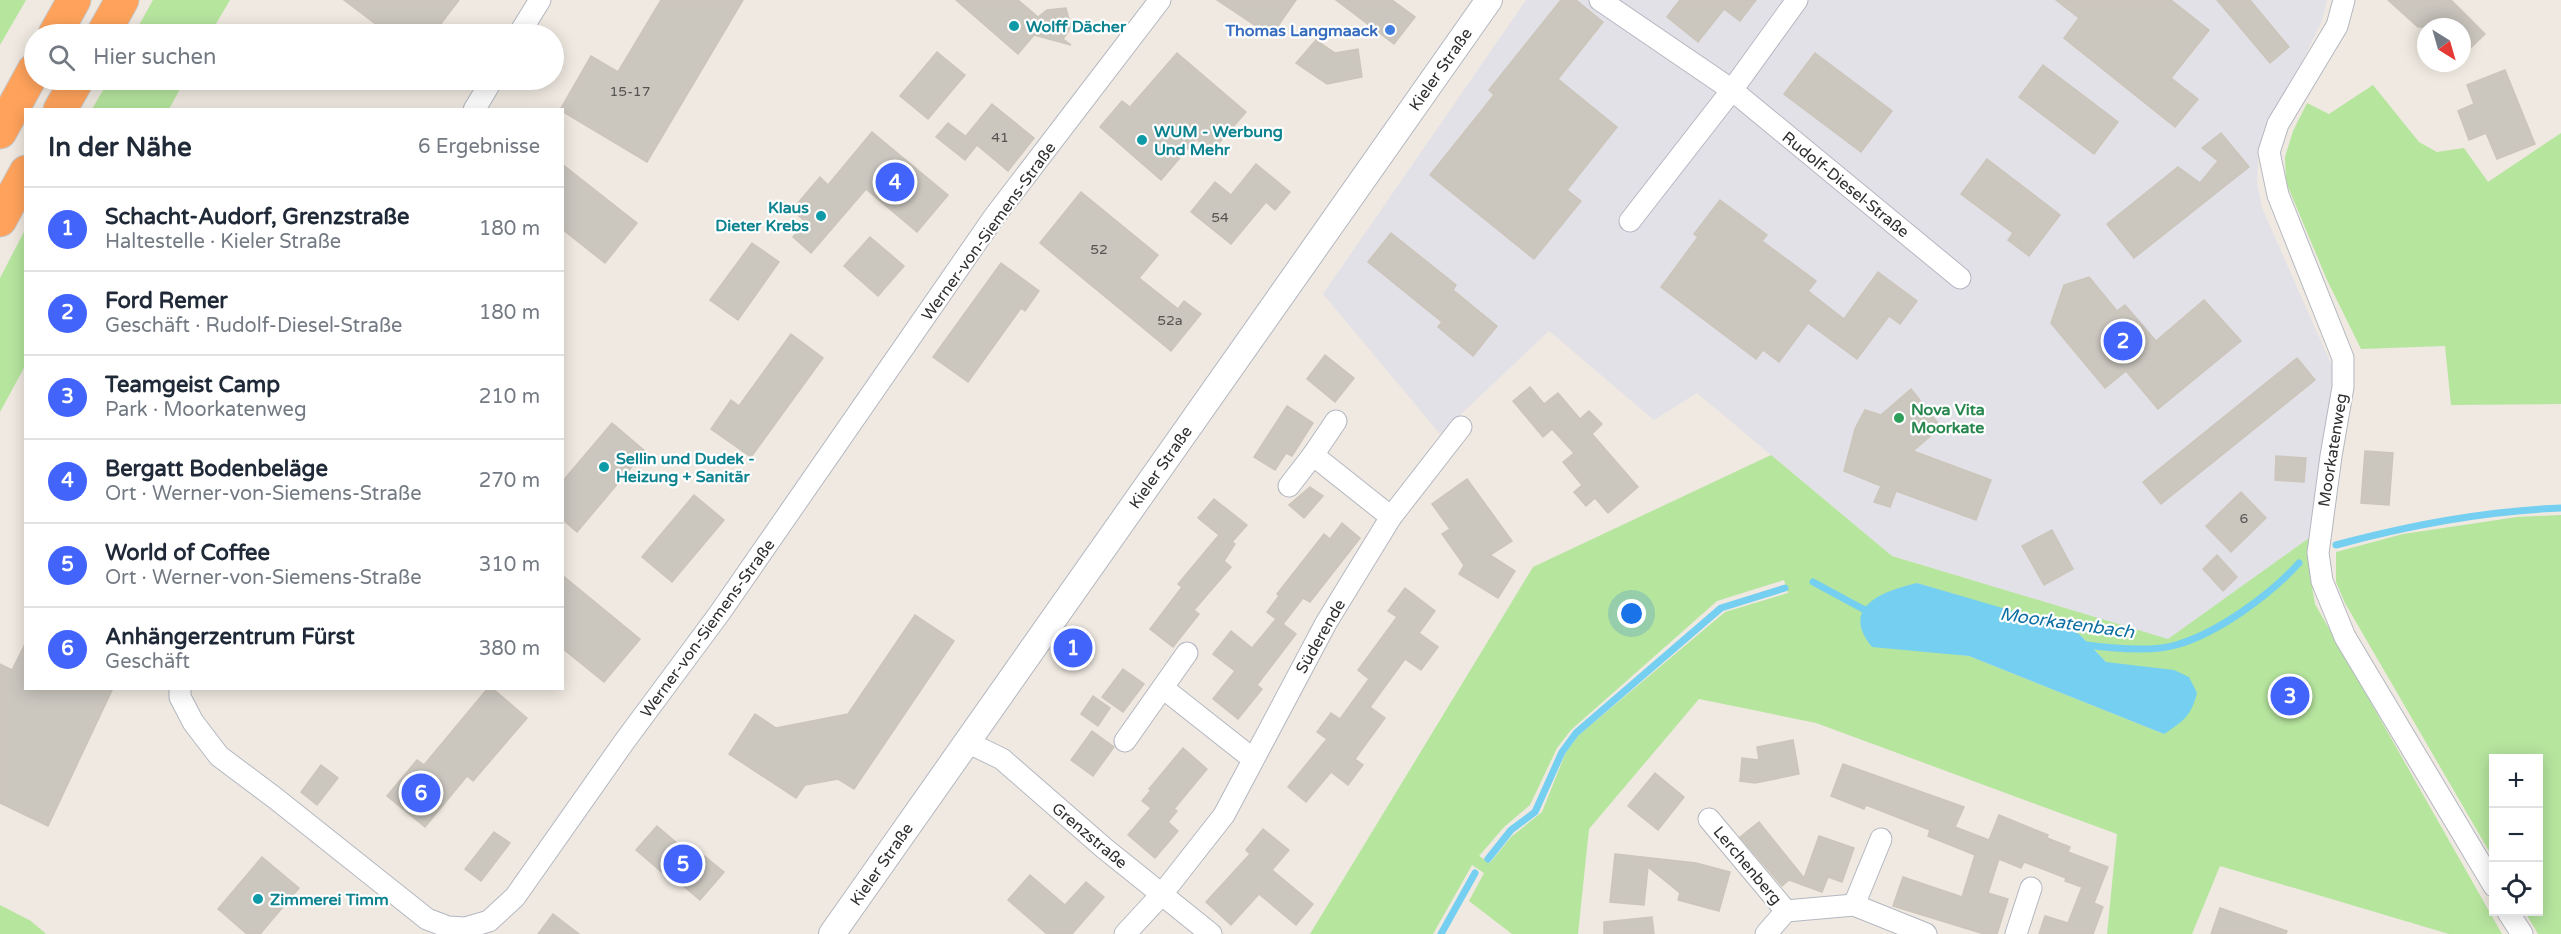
<!DOCTYPE html>
<html lang="de">
<meta charset="utf-8">
<style>
:root{--surface:#fff;--page:#f2f2f3;--text:#1f2937;--muted:#747a83;--line:#e0e1e3;--accent:#4264fb}
body{margin:0;font-family:"Varela Round",sans-serif;background:var(--page);color:var(--text)}
.controls{position:absolute;right:18px;bottom:18px;display:grid;overflow:hidden;border-radius:0px;box-shadow:0 3px 15px #0003}
.controls button{width:54px;height:54px;display:grid;place-items:center;padding:0;border:0;border-bottom:2px solid var(--line);background:var(--surface);color:var(--text);font:30px sans-serif}
.compass{position:absolute;left:2417px;top:18px;width:54px;height:54px;border-radius:50%;background:var(--surface);box-shadow:0 3px 15px #0003;rotate:143deg}
.you{position:absolute;left:1632px;top:614px;width:21px;height:21px;margin:-15px;border:4px solid #fff;border-radius:50%;background:#1a73e8;box-shadow:0 0 0 9px #1a73e833}
.badge{display:grid;place-items:center;width:39px;height:39px;border-radius:50%;background:var(--accent);color:#fff;font-size:20px;font-weight:700}
.pin{position:absolute;translate:-50% -50%;border:3px solid #fff;box-shadow:0 2px 6px #0006}
.list{margin:0;padding:0;list-style:none}
h2{display:flex;justify-content:space-between;align-items:center;height:78px;margin:0;padding:0 24px;font-size:26px}
h2 small{font-size:20px;font-weight:400;color:var(--muted)}
.list li{display:grid;grid-template-columns:39px 1fr auto;gap:18px;align-items:center;box-sizing:border-box;height:84px;padding:0 24px;border-top:2px solid var(--line)}
.list b{display:block;font-size:22px;white-space:nowrap}
.list p{margin:0;font-size:20px;white-space:nowrap;color:var(--muted)}
.list em{font-size:20px;font-style:normal;color:var(--muted)}
.icon{flex:none;width:33px;height:33px;fill:none;stroke:currentColor;stroke-width:2;stroke-linecap:round;stroke-linejoin:round}
.map{position:relative;flex:none;width:2561px;height:934px;overflow:hidden}
.search{position:absolute;background:var(--surface);box-shadow:0 3px 15px #0003;left:24px;top:24px;width:540px;height:66px;display:flex;align-items:center;gap:15px;box-sizing:border-box;padding:0 21px;border-radius:33px;color:var(--muted);font-size:22px}
.panel{position:absolute;background:var(--surface);box-shadow:0 3px 15px #0003;left:24px;top:108px;width:540px;height:582px;border-radius:0px}
.map>svg:first-child{display:block}
.industrial{fill:#e3e1e8}
.green{fill:#b6e59e;fill-rule:evenodd}
.water{fill:#75cff0}
.lines{fill:none;stroke-linecap:round;stroke-linejoin:round}
.stream{stroke:#75cff0;stroke-width:7}
.building{fill:#cbc7bf;stroke:#cbc5ba;stroke-width:1.5}
.minor-casing{stroke:#b4b7c1;stroke-width:23}
.tertiary-casing{stroke:#b4b7c1;stroke-width:28}
.motorway-casing{stroke:#c9c9c9;stroke-width:35}
.minor{stroke:#fff;stroke-width:21}
.tertiary{stroke:#fff;stroke-width:26}
.motorway{stroke:#ffa35c;stroke-width:33}
.culture-dot{fill:#0f9aa8;stroke:#fff;stroke-width:2}
.shop-dot{fill:#3f7fe0;stroke:#fff;stroke-width:2}
.leisure-dot{fill:#2e9e5b;stroke:#fff;stroke-width:2}
.labels{text-anchor:middle;stroke-width:4.5;stroke-linejoin:round;paint-order:stroke}
.number-label{font-size:14px;fill:#555452}
.culture-label{font-size:16px;font-weight:bold;fill:#0d838f;stroke:#fff;text-anchor:start}
.shop-label{font-size:16px;font-weight:bold;fill:#366cbe;stroke:#fff;text-anchor:end}
.street-label{font-size:16px;fill:#2e2e2e;stroke:#fff}
.leisure-label{font-size:16px;font-weight:bold;fill:#27864d;stroke:#fff;text-anchor:start}
.water-label{font-size:18px;font-style:italic;fill:#0d6fa3;stroke:#fff}
</style>
<div class="map">
<svg width="2561" height="934" viewBox="0 0 2561 934">
<rect width="100%" height="100%" fill="#efe9e1"/>
<path class="industrial" d="M1526,0H2327L2322,21L2259,149L2257,182L2262,208L2332,366L2333,385L2309,538L2168,639L1892,556L1697,393L1654,420L1549,331L1440,434L1323,294Z"/>
<g class="green">
<path d="M0,0H26L0,45Z"/>
<path d="M153,0H230L210,34H134Z"/>
<path d="M109,80H185L169,109H92Z"/>
<path d="M2373,85L2419,142L2437,152L2464,148L2488,182L2561,133V404L2451,405L2445,346L2361,349L2327,280L2286,182L2285,157L2293,131L2307,103L2329,114Z"/>
<path d="M25,230V366L0,412V278Z"/>
<path d="M1771,455L1892,556L2168,639L2309,538L2310,574L2315,604L2502,934H2449L2220,866L2192,934H2107L2117,834L1816,723L1699,699L1589,829L1578,934H1512L1469,901L1484,873L1472,865L1433,934H1310L1533,567ZM1784,580L1788,593L1725,612L1579,735L1566,752L1542,812L1511,837L1490,863L1479,856L1504,827L1530,805L1557,748L1571,730L1717,601ZM1917,583L2079,634L2106,662L2164,734L1969,656L1937,652Z"/>
<path d="M2561,515V934H2538L2525,912H2538V758H2494L2493,858L2345,603L2336,582V552L2403,534L2517,517Z"/>
<path d="M0,905L31,921L46,934H0Z"/>
</g>
<path class="water" d="M1917,583L2064,626L2079,634L2106,662L2174,670L2189,677L2197,693C2191,716 2184,721 2164,734L1969,656L1872,647C1839,607 1883,591 1917,583Z"/>
<g class="lines">
<g class="stream">
<path d="M2336,545C2410,525 2484,511 2561,508"/>
<path d="M1813,582L1863,609L1870,610"/>
<path d="M2079,644C2107,648 2149,653 2176,645C2218,633 2270,595 2299,563"/>
<path d="M1488,859L1511,830L1535,812L1562,752L1576,733L1721,608L1785,588"/>
<path d="M1441,934L1475,873"/>
</g>
</g>
<g class="building">
<path d="M344,0H459L433,34H389Z"/>
<path d="M661,0H743L647,162L560,110L591,56L618,72Z"/>
<path d="M956,0H1018L1038,17L1047,10L1066,8L1071,27L1063,39L1071,45L1034,35L1018,54Z"/>
<path d="M1217,0H1296L1271,36Z"/>
<path d="M1336,0H1392L1415,17L1394,44Z"/>
<path d="M1561,0H1576L1603,22L1558,79L1617,127L1567,190L1581,201L1534,259L1430,175L1494,95L1489,90Z"/>
<path d="M1680,0H1756L1740,21L1724,9L1698,42L1667,17Z"/>
<path d="M2056,0H2171L2209,30L2171,78L2198,99L2175,127L2064,38L2079,18Z"/>
<path d="M2217,0H2250L2289,47L2270,63Z"/>
<path d="M2388,0H2451L2485,34L2462,56V27H2418Z"/>
<path d="M1316,40L1335,53L1358,49L1362,77L1327,84L1296,63Z"/>
<path d="M937,52L965,75L928,119L900,96Z"/>
<path d="M1177,53L1246,112L1211,152L1196,139L1161,180L1100,127L1122,101L1130,107Z"/>
<path d="M1815,53L1892,111L1861,152L1784,94Z"/>
<path d="M2043,65L2118,122L2094,154L2019,97Z"/>
<path d="M2505,70L2535,144L2497,159L2486,133L2469,140L2458,111L2474,104L2467,85Z"/>
<path d="M992,104L1034,138L1008,171L966,136Z"/>
<path d="M948,123L977,145L965,160L936,137Z"/>
<path d="M872,132L948,195L917,232L866,189L811,253L793,237L806,222L792,210L820,177L828,185Z"/>
<path d="M2221,133L2249,167L2134,258L2107,224L2178,167L2200,183L2218,161L2202,148Z"/>
<path d="M1987,159L2060,215L2029,256L2008,240L2013,233L1961,194Z"/>
<path d="M562,164L637,223L605,263L562,229Z"/>
<path d="M1256,164L1290,192L1275,210L1266,202L1231,244L1191,212L1215,182L1231,195Z"/>
<path d="M1081,192L1158,255L1139,278L1178,309L1184,301L1201,314L1171,351L1040,243Z"/>
<path d="M1720,200L1767,235L1762,241L1816,281L1808,291L1844,319L1878,272L1917,301L1900,324L1889,316L1857,359L1808,323L1779,362L1763,350L1756,359L1661,287L1698,237L1694,234Z"/>
<path d="M1391,233L1456,285L1453,290L1497,326L1473,356L1438,327L1442,322L1368,262Z"/>
<path d="M870,237L904,266L878,296L844,266Z"/>
<path d="M752,243L779,262L738,320L710,300Z"/>
<path d="M1001,263L1039,291L1025,311L1021,308L968,382L933,357Z"/>
<path d="M2089,277L2117,311L2125,305L2156,341L2204,300L2241,341L2158,409L2126,371L2105,388L2051,323L2064,285Z"/>
<path d="M791,334L823,358L751,457L711,429L731,400L739,406Z"/>
<path d="M1325,355L1354,378L1335,402L1307,379Z"/>
<path d="M2297,358L2315,380L2161,504L2143,482Z"/>
<path d="M1530,387L1544,404L1558,393L1580,419L1589,411L1602,424L1592,434L1638,487L1608,513L1595,498L1586,506L1574,492L1582,485L1563,462L1574,453L1552,429L1543,437L1513,401Z"/>
<path d="M1911,389L1941,427L1913,451L1991,480L1976,520L1896,491L1890,507L1874,502L1881,486L1844,471L1855,429L1865,410L1881,415Z"/>
<path d="M1287,406L1313,423L1292,456L1286,453L1275,470L1254,457Z"/>
<path d="M612,423L645,451L577,532L562,519V482Z"/>
<path d="M2365,451L2393,453L2389,505L2361,503Z"/>
<path d="M2276,456L2306,458L2304,482L2275,480Z"/>
<path d="M1467,479L1512,541L1490,555L1515,571L1498,598L1459,574L1464,565L1442,534L1450,529L1432,504Z"/>
<path d="M1310,487L1323,496L1304,518L1289,505Z"/>
<path d="M2241,492L2266,518L2231,552L2206,526Z"/>
<path d="M694,495L724,520L672,582L642,557Z"/>
<path d="M1214,499L1247,525L1232,542L1235,544L1224,561L1231,567L1194,610L1199,614L1173,647L1150,629L1182,587L1178,584L1219,535L1198,518Z"/>
<path d="M1342,523L1360,538L1310,602L1303,598L1283,624L1296,634L1257,685L1262,689L1238,719L1213,699L1235,671L1213,654L1231,631L1252,648L1276,619L1267,612L1279,596L1277,594L1324,534L1330,539Z"/>
<path d="M2052,530L2073,569L2044,585L2022,546Z"/>
<path d="M2217,555L2237,577L2223,591L2203,569Z"/>
<path d="M562,575L640,639L604,682L562,648Z"/>
<path d="M1405,588L1435,611L1419,633L1438,647L1421,670L1405,659L1370,707L1385,718L1355,759L1363,765L1348,785L1331,772L1306,802L1288,787L1327,739L1317,732L1331,713L1340,719L1369,679L1358,670L1397,617L1388,611Z"/>
<path d="M915,615L954,641L854,789L838,779L805,785L796,798L729,754L755,714L776,728L848,714Z"/>
<path d="M26,642V688H113L48,826L0,803V664L12,670Z"/>
<path d="M1123,669L1144,684L1123,712L1102,697Z"/>
<path d="M488,688H492L527,718L473,781L467,776L425,827L387,796L417,760L424,765Z"/>
<path d="M1093,696L1110,708L1098,726L1081,714Z"/>
<path d="M1092,731L1114,747L1093,776L1071,760Z"/>
<path d="M1793,740L1799,774L1755,783L1740,781L1742,758L1759,760L1757,747Z"/>
<path d="M1183,748L1207,769L1174,809L1177,811L1168,822L1178,831L1155,858L1128,835L1151,808L1142,801L1151,790L1149,789Z"/>
<path d="M1843,764L1964,807L1955,827L1989,840L1999,815L2048,835L2047,838L2070,847L2068,852L2108,867L2094,903L2103,907L2093,934H2039L2045,916L2068,923L2082,887L2065,881L2066,878L2024,862L2021,868L1999,859L1988,893L2008,899L1997,934H1984L1893,906L1903,877L1962,897L1975,855L1928,836L1930,830L1866,805L1864,809L1831,796Z"/>
<path d="M321,765L338,778L317,805L301,792Z"/>
<path d="M1655,773L1684,797L1658,830L1628,806Z"/>
<path d="M1759,822L1804,878L1819,836L1854,848L1842,882L1828,877L1822,892L1789,880L1782,886L1740,837Z"/>
<path d="M657,826L692,856L697,850L724,872L700,900L674,878L672,881L636,850Z"/>
<path d="M1263,829L1289,850L1272,870L1313,904L1296,925L1259,894L1231,925L1206,902L1250,854L1246,850Z"/>
<path d="M494,832L510,843L481,881L465,869Z"/>
<path d="M1615,854L1696,863L1730,872L1719,911L1678,900L1680,893L1648,867L1644,905L1610,902Z"/>
<path d="M262,857L299,888L260,934H247L218,909Z"/>
<path d="M1030,875L1065,905L1086,882L1104,897L1072,934H1047L1008,900Z"/>
<path d="M2220,908L2287,931L2286,934H2211Z"/>
<path d="M553,914L579,934H538Z"/>
<path d="M1652,917L1654,934H1604V922Z"/>
</g>
<g class="lines">
<g class="minor-casing">
<g id="minor">
<path d="M1600,0L1732,90L1960,278"/>
<path d="M2344,0L2337,26L2278,124L2269,152L2278,195L2343,358V387L2331,456L2318,553L2322,581L2345,637L2494,886"/>
<path d="M519,34L540,0"/>
<path d="M474,110L492,80"/>
<path d="M1630,221L1732,90L1797,0"/>
<path d="M1313,455L1391,517"/>
<path d="M1289,486L1313,455L1336,421"/>
<path d="M180,688V697L193,722L219,756L275,798L427,919L448,927L465,928L489,921L515,897L624,742L719,614L994,217L1160,0"/>
<path d="M1163,688L1253,759"/>
<path d="M1125,741L1187,653"/>
<path d="M967,742L1002,759L1104,848L1211,934"/>
<path d="M1709,819L1786,911"/>
<path d="M1854,905L1881,839"/>
<path d="M2508,912L2522,934"/>
<path d="M1125,934L1162,894L1224,815L1326,623L1391,517L1461,427"/>
<path d="M1766,934L1786,911L1854,905L1926,934"/>
<path d="M2016,934L2031,888"/>
</g>
</g>
<g class="tertiary-casing">
<path id="tertiary" d="M832,934L1489,0"/>
</g>
<g class="motorway-casing">
<g id="motorway">
<path d="M55,34L74,0"/>
<path d="M103,34L122,0"/>
<path d="M60,110L77,80"/>
<path d="M0,132L34,70"/>
<path d="M0,220L26,172"/>
</g>
</g>
<use href="#minor" class="minor"/>
<use href="#tertiary" class="tertiary"/>
<use href="#motorway" class="motorway"/>
</g>
<g class="culture-dot">
<circle cx="1014" cy="26" r="6"/>
<circle cx="1142" cy="140" r="6"/>
<circle cx="821" cy="216" r="6"/>
<circle cx="604" cy="467" r="6"/>
<circle cx="258" cy="899" r="6"/>
</g>
<circle class="shop-dot" cx="1390" cy="30" r="6"/>
<circle class="leisure-dot" cx="1899" cy="418" r="6"/>
<g class="labels">
<g class="number-label">
<text x="630" y="96">15-17</text>
<text x="1000" y="142">41</text>
<text x="1220" y="222">54</text>
<text x="1099" y="254">52</text>
<text x="1170" y="325">52a</text>
<text x="2244" y="523">6</text>
</g>
<g class="culture-label">
<text x="1026" y="32">Wolff Dächer</text>
<text x="1154" y="137">WUM - Werbung<tspan x="1154" dy="18">Und Mehr</tspan></text>
<text x="809" y="213" text-anchor="end">Klaus<tspan x="809" dy="18">Dieter Krebs</tspan></text>
<text x="616" y="464">Sellin und Dudek -<tspan x="616" dy="18">Heizung + Sanitär</tspan></text>
<text x="270" y="905">Zimmerei Timm</text>
</g>
<g class="shop-label">
<text x="1378" y="36">Thomas Langmaack</text>
</g>
<g class="street-label">
<text transform="translate(1440 69) rotate(-55)" y="6">Kieler Straße</text>
<text transform="translate(1846 184) rotate(39)" y="6">Rudolf-Diesel-Straße</text>
<text transform="translate(988 231) rotate(-54)" y="6">Werner-von-Siemens-Straße</text>
<text transform="translate(2332 450) rotate(-81)" y="6">Moorkatenweg</text>
<text transform="translate(1160 467) rotate(-55)" y="6">Kieler Straße</text>
<text transform="translate(707 628) rotate(-54)" y="6">Werner-von-Siemens-Straße</text>
<text transform="translate(1320 636) rotate(-60)" y="6">Süderende</text>
<text transform="translate(1090 835) rotate(40)" y="6">Grenzstraße</text>
<text transform="translate(881 864) rotate(-55)" y="6">Kieler Straße</text>
<text transform="translate(1748 865) rotate(50)" y="6">Lerchenberg</text>
</g>
<g class="leisure-label">
<text x="1911" y="415">Nova Vita<tspan x="1911" dy="18">Moorkate</tspan></text>
</g>
<g class="water-label">
<text transform="translate(2067 623) rotate(8)" y="6">Moorkatenbach</text>
</g>
</g>
</svg>
<div class="controls">
<button>+</button>
<button>−</button>
<button><svg class="icon" aria-label="locate" viewBox="0 0 24 24"><circle cx="12" cy="12" r="6"/><path d="M12 2v4M12 18v4M2 12h4M18 12h4"/></svg></button>
</div>
<svg class="compass" viewBox="-18 -18 36 36"><path d="M0-13l5 13h-10z" fill="#e53935"/><path d="M0 13l5-13h-10z" fill="#747a83"/></svg>
<div class="you"></div>
<div class="pin badge" style="left:1073px;top:648px">1</div>
<div class="pin badge" style="left:2123px;top:341px">2</div>
<div class="pin badge" style="left:2290px;top:696px">3</div>
<div class="pin badge" style="left:895px;top:182px">4</div>
<div class="pin badge" style="left:683px;top:864px">5</div>
<div class="pin badge" style="left:421px;top:793px">6</div>
<div class="search"><svg class="icon" aria-label="search" viewBox="0 0 24 24"><circle cx="10" cy="10" r="6"/><path d="M15 15l6 6"/></svg>Hier suchen</div>
<section class="panel">
<h2>In der Nähe<small>6 Ergebnisse</small></h2>
<ul class="list">
<li><span class="badge">1</span><div><b>Schacht-Audorf, Grenzstraße</b><p>Haltestelle · Kieler Straße</p></div><em>180 m</em></li>
<li><span class="badge">2</span><div><b>Ford Remer</b><p>Geschäft · Rudolf-Diesel-Straße</p></div><em>180 m</em></li>
<li><span class="badge">3</span><div><b>Teamgeist Camp</b><p>Park · Moorkatenweg</p></div><em>210 m</em></li>
<li><span class="badge">4</span><div><b>Bergatt Bodenbeläge</b><p>Ort · Werner-von-Siemens-Straße</p></div><em>270 m</em></li>
<li><span class="badge">5</span><div><b>World of Coffee</b><p>Ort · Werner-von-Siemens-Straße</p></div><em>310 m</em></li>
<li><span class="badge">6</span><div><b>Anhängerzentrum Fürst</b><p>Geschäft</p></div><em>380 m</em></li>
</ul>
</section>
</div>
